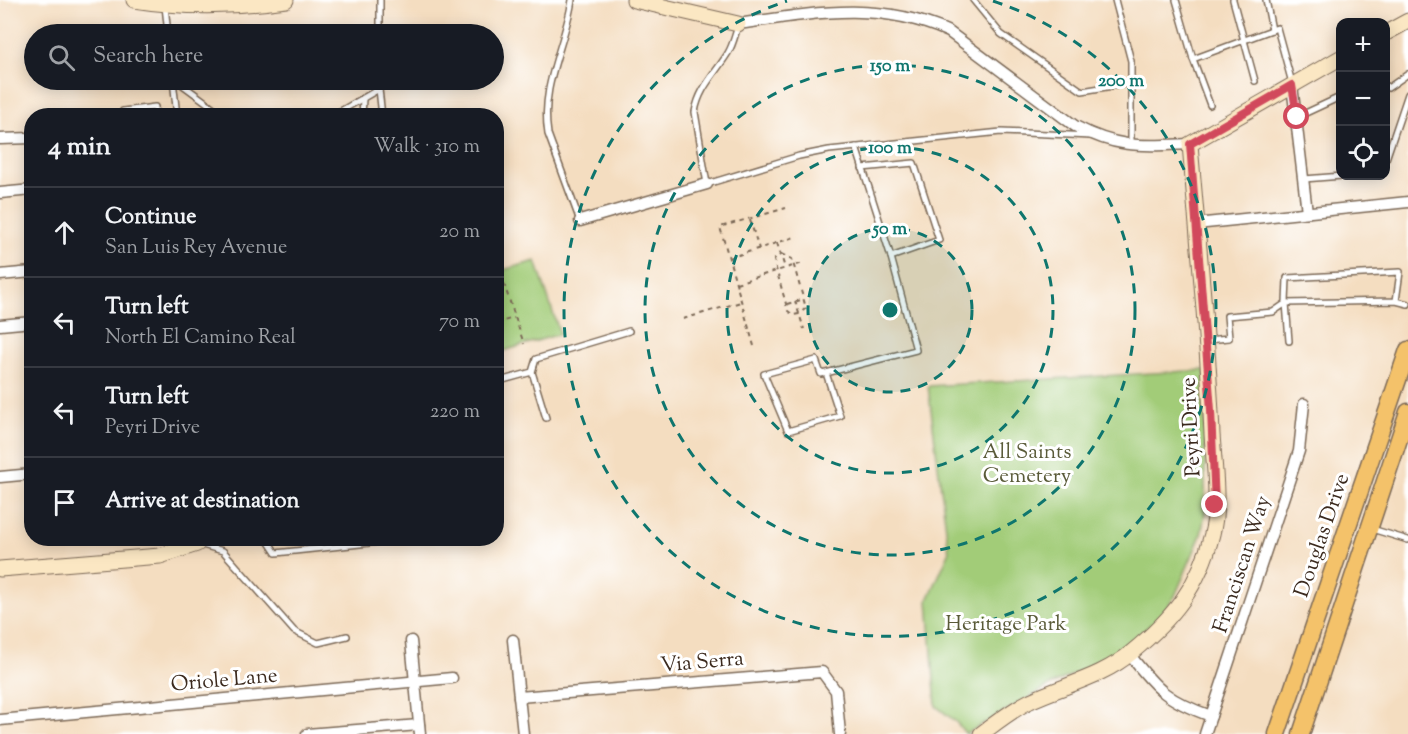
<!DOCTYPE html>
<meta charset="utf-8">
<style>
:root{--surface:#171b24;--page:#20242c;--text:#f1f3f6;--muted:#9ea1a6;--line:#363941}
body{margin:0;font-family:"Sorts Mill Goudy",serif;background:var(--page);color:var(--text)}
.controls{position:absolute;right:18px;top:18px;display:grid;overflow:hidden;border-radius:12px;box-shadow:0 3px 15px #0003}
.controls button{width:54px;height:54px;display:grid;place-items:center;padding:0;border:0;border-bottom:2px solid var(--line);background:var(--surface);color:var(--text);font:30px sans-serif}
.stop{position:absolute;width:18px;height:18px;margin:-14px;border:4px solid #d1495b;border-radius:50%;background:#fff}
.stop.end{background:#d1495b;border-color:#fff;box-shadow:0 2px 6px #0008}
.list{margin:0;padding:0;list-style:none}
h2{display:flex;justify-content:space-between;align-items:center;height:78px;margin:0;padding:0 24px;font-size:26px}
h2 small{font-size:20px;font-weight:400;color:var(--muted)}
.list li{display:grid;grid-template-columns:39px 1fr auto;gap:18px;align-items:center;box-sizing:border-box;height:90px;padding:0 24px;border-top:2px solid var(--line)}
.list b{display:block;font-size:22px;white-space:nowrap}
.list p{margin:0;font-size:20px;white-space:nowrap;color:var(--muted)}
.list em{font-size:20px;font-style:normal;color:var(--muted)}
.icon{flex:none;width:33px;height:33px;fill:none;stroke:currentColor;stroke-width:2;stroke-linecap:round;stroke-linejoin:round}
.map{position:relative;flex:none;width:1408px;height:734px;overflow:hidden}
.search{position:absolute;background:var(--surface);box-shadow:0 3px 15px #0003;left:24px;top:24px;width:480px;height:66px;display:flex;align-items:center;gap:15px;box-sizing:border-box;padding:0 21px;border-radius:33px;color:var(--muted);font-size:22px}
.panel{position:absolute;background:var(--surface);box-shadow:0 3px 15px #0003;left:24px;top:108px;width:480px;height:438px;border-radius:24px}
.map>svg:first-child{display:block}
.green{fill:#a2cc78;stroke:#6e7b4b;stroke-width:1.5}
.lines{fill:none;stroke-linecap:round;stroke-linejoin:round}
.lane-casing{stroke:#7c6957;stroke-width:8}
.street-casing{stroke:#7c6957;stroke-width:13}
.secondary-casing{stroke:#7c6957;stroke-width:17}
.primary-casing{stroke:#7c6957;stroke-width:19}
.path{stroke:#7c6957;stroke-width:2;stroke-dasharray:4.5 4.5;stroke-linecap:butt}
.lane{stroke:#fff;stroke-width:5}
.street{stroke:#fff;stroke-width:10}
.secondary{stroke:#fbe7c3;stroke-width:15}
.primary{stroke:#f4c26a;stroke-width:16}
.route{stroke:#d1495b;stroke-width:8}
.ring{fill:none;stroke:#0f766e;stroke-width:3;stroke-dasharray:10 8}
.labels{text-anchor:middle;stroke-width:6;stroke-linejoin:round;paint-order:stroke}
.street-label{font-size:21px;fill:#3b2a1e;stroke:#fff}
.park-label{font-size:21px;fill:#5a5b39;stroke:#fff}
.centre{fill:#0f766e;stroke:#fff;stroke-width:3}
.ring-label{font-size:18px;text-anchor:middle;font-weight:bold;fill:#0f766e;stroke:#fff;stroke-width:6;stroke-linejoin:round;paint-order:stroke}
</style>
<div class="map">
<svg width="1408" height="734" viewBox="0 0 1408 734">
<rect width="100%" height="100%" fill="#fff"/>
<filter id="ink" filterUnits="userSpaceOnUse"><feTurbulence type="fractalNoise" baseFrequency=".0167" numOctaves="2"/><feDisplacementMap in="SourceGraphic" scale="12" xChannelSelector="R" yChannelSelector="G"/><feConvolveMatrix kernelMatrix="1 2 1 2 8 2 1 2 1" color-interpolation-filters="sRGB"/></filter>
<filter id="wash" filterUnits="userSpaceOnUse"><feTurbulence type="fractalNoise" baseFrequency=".008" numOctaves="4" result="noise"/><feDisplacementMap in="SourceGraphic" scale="24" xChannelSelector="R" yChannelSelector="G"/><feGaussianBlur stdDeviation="1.35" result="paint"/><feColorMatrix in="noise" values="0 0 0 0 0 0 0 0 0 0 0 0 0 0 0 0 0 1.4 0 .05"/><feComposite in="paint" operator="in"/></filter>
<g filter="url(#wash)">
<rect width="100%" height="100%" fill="#f4ddc0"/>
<g class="green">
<path d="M536,261L560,334L497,353V276L504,274L503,270Z"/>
<path d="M1205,370V513L1201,535L1175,596L1163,614L1125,650L1051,685L966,734L956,722L936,706L928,600L949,553L928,386Z"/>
</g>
</g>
<g filter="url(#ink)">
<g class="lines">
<g class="lane-casing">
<g id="lane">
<path d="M572,0C565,46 540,86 548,134L580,221"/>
<path d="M973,0L1001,34L1082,91L1131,83"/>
<path d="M1115,0L1131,61V144"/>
<path d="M1176,0L1193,59L1277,28L1292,83"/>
<path d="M1233,0L1255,81"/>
<path d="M1266,0L1272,30"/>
<path d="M165,6L168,34"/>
<path d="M738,26C735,35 733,45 728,53C715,74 699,88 695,112L707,184L799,156L829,150L1001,132L1091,136"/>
<path d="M380,34V0"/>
<path d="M1193,59L1210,105"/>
<path d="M173,80L177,116"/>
<path d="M176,80L214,108L230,116"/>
<path d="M1386,86L1388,88L1408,74"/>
<path d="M379,89L382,116"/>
<path d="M123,111L155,107L156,116"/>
<path d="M332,116L379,89V80"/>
<path d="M362,116L363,99"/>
<path d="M1297,117L1340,97"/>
<path d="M856,147L891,257L939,240L914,163L862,168"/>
<path d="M1386,159L1408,94"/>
<path d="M1304,179L1342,176"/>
<path d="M1396,301L1400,272L1287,278L1286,303L1396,301L1408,304"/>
<path d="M1207,340L1229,338L1227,316L1273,312L1286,303L1289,341"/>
<path d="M532,372L546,418"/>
<path d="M826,373L821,374L816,360L764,374L788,431L840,416L826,373L916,350L891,257"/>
<path d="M496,382L532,372L536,359L629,331"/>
<path d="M1372,529L1408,540"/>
<path d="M266,538L276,553L416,538"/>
<path d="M199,544L223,551L294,631L318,643L347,636"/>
</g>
</g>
<g class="street-casing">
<g id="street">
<path d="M738,24C814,13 878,0 949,32L1075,126C1119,149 1141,146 1190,144"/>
<path d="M1292,85L1307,212"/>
<path d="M0,139L32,138"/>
<path d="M0,193L32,190"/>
<path d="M580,221L707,184"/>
<path d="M1196,224L1408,202"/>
<path d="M0,275L32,272"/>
<path d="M0,325L32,322"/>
<path d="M0,477L32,474"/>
<path d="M513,640L523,734"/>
<path d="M411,641L420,734"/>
<path d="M1130,655C1157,690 1168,701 1211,716"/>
<path d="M519,697L822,672L836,691L840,734"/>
<path d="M0,720L452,678"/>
<path d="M307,734L419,725"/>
<path d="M1205,734L1299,451L1304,404"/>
</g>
</g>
<g class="secondary-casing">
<g id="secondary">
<path d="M134,0C184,8 236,7 286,0"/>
<path d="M634,0L738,24"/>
<path d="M1386,33L1408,21"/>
<path d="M0,569L160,556L197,544"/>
<path d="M981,734C997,722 1012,710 1030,701C1064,685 1103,677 1132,652C1173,618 1199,587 1212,534C1220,503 1214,466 1212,434C1208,338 1198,241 1190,144L1340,58"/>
</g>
</g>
<g class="primary-casing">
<g id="primary">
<path d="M1277,734L1408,350"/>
<path d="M1301,734L1408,412"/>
</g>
</g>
<g class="path">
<path d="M750,220L759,249"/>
<path d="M777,243L785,268"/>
<path d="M781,254L792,259L806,308L799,314L793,315L788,311L775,265L774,260Z"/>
<path d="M729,258L795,237"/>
<path d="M501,275L524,344"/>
<path d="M496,281L502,279"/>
<path d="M736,283L803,263"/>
<path d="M795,301L804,329"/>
<path d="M787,304L804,299"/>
<path d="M683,319L741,302"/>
<path d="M496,323L514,318"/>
<path d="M754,346L720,227L786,208"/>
</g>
<use href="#lane" class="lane"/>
<use href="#street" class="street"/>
<use href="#secondary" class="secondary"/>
<use href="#primary" class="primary"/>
</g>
</g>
<g class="lines" filter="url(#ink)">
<path class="route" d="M1215,505L1211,410L1190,144L1292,85L1297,117"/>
</g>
<circle cx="890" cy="310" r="82" fill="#0f766e" fill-opacity=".12"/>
<g class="ring">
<circle cx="890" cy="310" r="82"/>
<circle cx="890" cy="310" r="163"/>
<circle cx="890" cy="310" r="245"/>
<path d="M993 1A326 326 0 1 1 787 1"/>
</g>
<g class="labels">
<g class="street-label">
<text transform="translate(1190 427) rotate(-93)" y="7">Peyri Drive</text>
<text transform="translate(1321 535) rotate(-71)" y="7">Douglas Drive</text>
<text transform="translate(1241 564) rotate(-72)" y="7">Franciscan Way</text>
<text transform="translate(702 661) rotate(-5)" y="7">Via Serra</text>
<text transform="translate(224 679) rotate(-5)" y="7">Oriole Lane</text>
</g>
<g class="park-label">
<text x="1027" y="458">All Saints<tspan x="1027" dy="24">Cemetery</tspan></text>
<text x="1006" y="630">Heritage Park</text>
</g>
</g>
<circle cx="890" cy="310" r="9" class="centre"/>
<g class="ring-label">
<text x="890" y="71">150 m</text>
<text x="1121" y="86">200 m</text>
<text x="890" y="153">100 m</text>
<text x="890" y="234">50 m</text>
</g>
</svg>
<div class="controls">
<button>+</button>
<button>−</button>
<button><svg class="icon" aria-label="locate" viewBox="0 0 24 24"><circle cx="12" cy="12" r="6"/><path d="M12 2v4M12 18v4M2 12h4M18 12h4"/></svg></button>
</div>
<div class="stop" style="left:1297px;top:117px"></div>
<div class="stop end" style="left:1215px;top:505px"></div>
<div class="search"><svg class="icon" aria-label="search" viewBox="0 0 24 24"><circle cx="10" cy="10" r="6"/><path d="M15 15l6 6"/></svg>Search here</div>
<section class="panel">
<h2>4 min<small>Walk · 310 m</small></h2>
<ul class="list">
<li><svg class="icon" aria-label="ahead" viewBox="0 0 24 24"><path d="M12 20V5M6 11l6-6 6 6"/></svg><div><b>Continue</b><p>San Luis Rey Avenue</p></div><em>20 m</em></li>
<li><svg class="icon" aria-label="left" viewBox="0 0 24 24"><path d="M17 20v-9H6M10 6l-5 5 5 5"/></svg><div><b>Turn left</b><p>North El Camino Real</p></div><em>70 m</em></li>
<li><svg class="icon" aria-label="left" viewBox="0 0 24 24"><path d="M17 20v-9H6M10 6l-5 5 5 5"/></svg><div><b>Turn left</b><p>Peyri Drive</p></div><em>220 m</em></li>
<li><svg class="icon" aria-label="arrive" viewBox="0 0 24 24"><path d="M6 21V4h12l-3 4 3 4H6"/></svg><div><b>Arrive at destination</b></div></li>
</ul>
</section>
</div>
